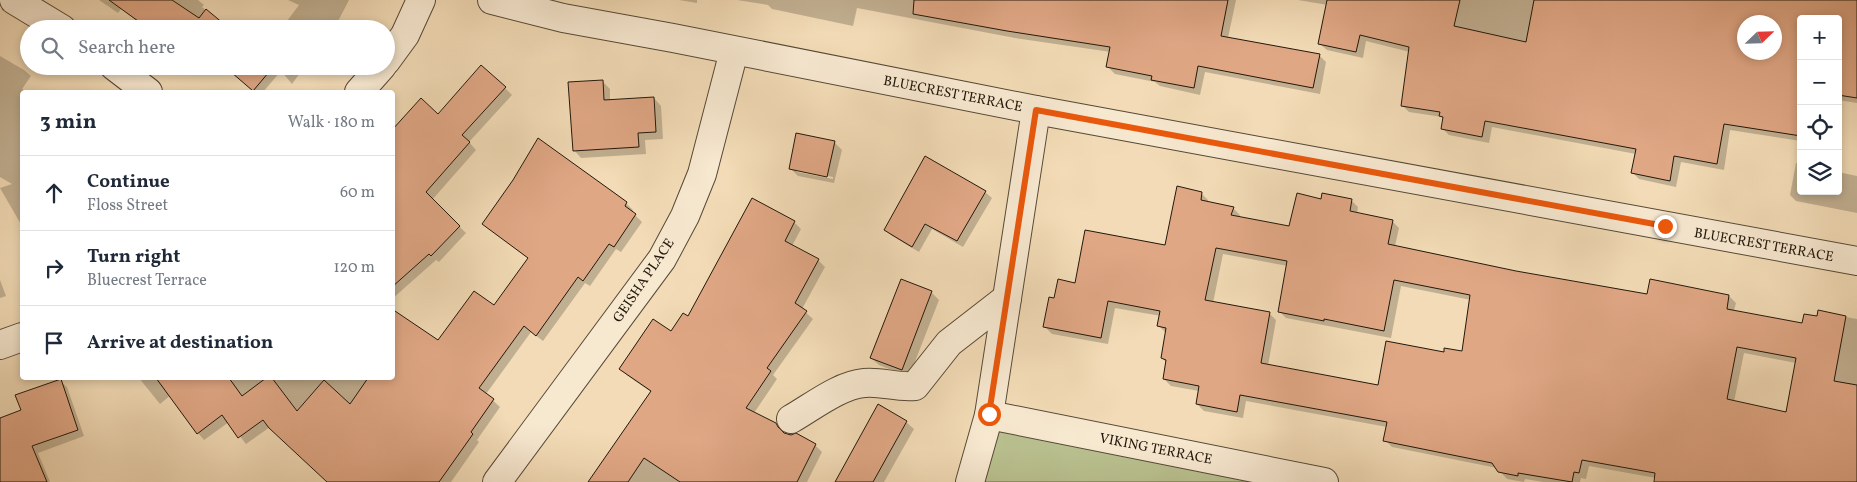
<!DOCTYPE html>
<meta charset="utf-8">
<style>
:root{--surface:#fff;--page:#f2f2f3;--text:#1f2937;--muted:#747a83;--line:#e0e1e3}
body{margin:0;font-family:Vollkorn,serif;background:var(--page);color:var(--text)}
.controls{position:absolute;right:15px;top:15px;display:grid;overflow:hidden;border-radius:5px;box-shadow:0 2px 8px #0003}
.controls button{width:45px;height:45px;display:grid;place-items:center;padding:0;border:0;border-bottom:1px solid var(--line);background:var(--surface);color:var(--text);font:25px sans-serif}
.compass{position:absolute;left:1737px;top:15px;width:45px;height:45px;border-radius:50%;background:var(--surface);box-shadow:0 2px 8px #0003;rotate:67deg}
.stop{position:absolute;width:15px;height:15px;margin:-11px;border:4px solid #ea580c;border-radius:50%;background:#fff}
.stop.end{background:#ea580c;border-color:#fff;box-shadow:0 1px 5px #0008}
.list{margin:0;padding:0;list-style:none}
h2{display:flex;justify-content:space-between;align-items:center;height:65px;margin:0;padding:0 20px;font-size:21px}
h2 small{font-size:16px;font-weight:400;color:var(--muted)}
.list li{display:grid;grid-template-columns:32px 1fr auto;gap:15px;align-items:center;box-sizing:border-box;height:75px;padding:0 20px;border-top:1px solid var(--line)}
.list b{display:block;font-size:19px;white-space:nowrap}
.list p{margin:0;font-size:16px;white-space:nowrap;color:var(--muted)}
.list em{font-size:16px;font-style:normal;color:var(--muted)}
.icon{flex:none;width:28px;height:28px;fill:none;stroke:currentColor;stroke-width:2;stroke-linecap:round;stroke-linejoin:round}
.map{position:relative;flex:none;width:1857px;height:482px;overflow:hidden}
.search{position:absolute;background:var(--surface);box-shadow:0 2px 8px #0003;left:20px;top:20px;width:375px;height:55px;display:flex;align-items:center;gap:12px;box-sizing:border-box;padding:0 18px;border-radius:28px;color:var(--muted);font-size:19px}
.panel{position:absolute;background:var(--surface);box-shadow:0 2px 8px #0003;left:20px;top:90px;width:375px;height:290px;border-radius:5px}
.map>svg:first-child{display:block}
.green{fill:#b9c08f;stroke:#6e6c4d}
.shadow{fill:#0003;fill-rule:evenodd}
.building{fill:#e0a785;stroke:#22180b;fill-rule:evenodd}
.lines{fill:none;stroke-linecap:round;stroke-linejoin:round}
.minor-casing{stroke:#564936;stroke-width:30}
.minor{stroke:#f7e8d0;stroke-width:28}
.route{stroke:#ea580c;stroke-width:6}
.labels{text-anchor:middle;stroke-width:4.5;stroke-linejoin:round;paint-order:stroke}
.street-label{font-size:14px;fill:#22180b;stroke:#f7e8d0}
</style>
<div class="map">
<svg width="1857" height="482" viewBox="0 0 1857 482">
<rect width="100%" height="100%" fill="#f2dbb6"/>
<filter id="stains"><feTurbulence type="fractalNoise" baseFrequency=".004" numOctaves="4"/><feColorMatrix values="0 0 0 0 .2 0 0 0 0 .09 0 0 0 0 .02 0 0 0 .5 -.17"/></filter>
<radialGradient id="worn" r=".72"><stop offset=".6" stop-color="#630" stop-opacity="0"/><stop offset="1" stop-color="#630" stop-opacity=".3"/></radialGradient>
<path class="green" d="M989,416L1310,482H974Z"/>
<g class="shadow">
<path d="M99,0H198L204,5L202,7L228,29H149L121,9L118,13Z"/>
<path d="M288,0H349L334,29H281L299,5Z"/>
<path d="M679,0H697V3Z"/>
<path d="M737,0H1236L1228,38L1319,55L1326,62L1320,94L1205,72L1200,95L1160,86L1155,82L1115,74L1108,67L1111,52L1015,38L857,8L853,26L772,9L768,5Z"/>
<path d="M1298,0H1857V103L1838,100V19H1801V141L1730,130L1724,170L1681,162L1676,187L1639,179L1633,173L1636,154L1492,127L1489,143L1449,135L1442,128L1444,119L1442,117L1409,112L1403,106L1410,52L1366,41L1363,58L1327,50L1320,44L1328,5ZM1744,22H1774V52H1744Z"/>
<path d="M0,56L24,70L31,76L22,89L28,92H22V226L0,188L12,184L0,177Z"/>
<path d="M224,66H305L292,84L281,71L263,92H255Z"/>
<path d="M602,81L610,89V100L654,98L661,106L663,139L645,140L646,154L581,158L574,150Z"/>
<path d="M505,88L512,95L469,142L476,150L432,200L466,233L439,262L436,260L392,299V135Z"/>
<path d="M538,140L626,203L633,210L632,212L642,222L621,252L616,249L590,286L585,283L543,341L531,332L486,394L500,407L477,440L479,442L451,482H441L435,477L431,482H328L270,427L246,444L229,422L204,440L198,433L171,395L160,404L139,378H392L438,342L494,307L529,259L483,224L514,181Z"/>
<path d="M834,142L842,150L834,183L798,176L790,168ZM797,169L833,177V179L797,172Z"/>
<path d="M1796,163L1801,164V191H1838V172L1857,176V213L1796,201L1790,195Z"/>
<path d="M985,192L992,198L963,247L932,229L919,252L892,236L885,230Z"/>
<path d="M1201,193L1208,200V203L1233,208L1240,215L1239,218L1290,227L1322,200H1351L1358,207L1357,214L1392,221L1399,228L1395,246L1516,272L1648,295L1729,296L1736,303L1734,311L1803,325L1818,318L1819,312L1857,319V482H1655L1656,478L1589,466L1586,479L1581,478L1580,482H1543L1525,479L1524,482L1507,479L1497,468L1392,447L1385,440L1387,427L1246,401L1243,418L1204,411L1197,404L1199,391L1171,386L1164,379L1167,363L1162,358L1166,333L1159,326L1161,316L1115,308L1108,344L1052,334L1045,327L1055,299L1076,284L1166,246ZM1223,254L1288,266L1279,311L1286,318L1391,338L1401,286L1471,300L1463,353H1445L1379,386L1268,366L1276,320L1269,313L1213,303ZM1744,353L1796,363L1787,413L1734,402Z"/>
<path d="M794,222L801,229L792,246L818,260L825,267L802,309L813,319L773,375L777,379L754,413L776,424L784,434L815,445L822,452L807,482H589L651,392L628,376L621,369L689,318Z"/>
<path d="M0,280L6,296L0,298Z"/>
<path d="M931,292L939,300L909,377L879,365L871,358Z"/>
<path d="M60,381L67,387L84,436L38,453L50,482H4L0,471V420L22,411Z"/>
<path d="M906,422L914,429L884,482H842Z"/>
</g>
<g class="building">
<path d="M109,0H172L199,18L206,9L230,29H149Z"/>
<path d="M914,0H1228L1221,36L1320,54L1313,88L1198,66L1194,88L1151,80L1152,76L1106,67L1110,47L1007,31L913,14Z"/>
<path d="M1327,0H1460L1454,26L1526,42L1534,0H1857V98L1838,95V19H1801V136L1724,124L1717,164L1674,156L1670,181L1631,173L1636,149L1485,121L1482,137L1441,129L1443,117L1439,116L1440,112L1401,106L1409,47L1360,35L1356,52L1318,44ZM1744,22H1774V52H1744Z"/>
<path d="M481,65L506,87L462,135L470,142L426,192L460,226L431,256L429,254L392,287V130L421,98L438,114Z"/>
<path d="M224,66H274L253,91Z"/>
<path d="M603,80L604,100L654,97L656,132L638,133L639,147L573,151L568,82Z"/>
<path d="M796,133L835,141L827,177L789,169Z"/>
<path d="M538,138L627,202L625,206L636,214L614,247L609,244L583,281L578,277L536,336L524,326L479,388L494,399L471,432L473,434L439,482H327L269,428L263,420L238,438L222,415L197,434L156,378H229L242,396L266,378H272L297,411L324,380L350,404L368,378H392V309L438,340L474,291L494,305L528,258L482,224L513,180Z"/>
<path d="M925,156L986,191L957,241L925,224L912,247L884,230Z"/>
<path d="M1177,186L1202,192L1201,200L1234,207L1231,215L1289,226L1297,193L1321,199L1322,193L1352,199L1350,211L1393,220L1388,244L1516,271L1647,294L1650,279L1729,295L1727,309L1802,323L1804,314L1817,316L1818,310L1846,316L1834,381L1857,385V482H1654L1655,473L1582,460L1579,473L1574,472L1572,482L1518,473V476L1498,472L1492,463L1383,441L1387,422L1240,395L1237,412L1196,404L1199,386L1163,379L1166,360L1161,358L1166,328L1157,326L1160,311L1108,301L1101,338L1043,327L1049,297L1054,298L1058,279L1075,283L1085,230L1165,245ZM1216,248L1287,261L1278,312L1324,321V319L1384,331L1394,280L1470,295L1462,351L1444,348V352L1386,341L1378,385L1261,363L1270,312L1205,300ZM1737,347L1796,358L1786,412L1727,399Z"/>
<path d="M752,198L795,221L785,241L819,259L795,303L807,311L767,368L771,371L746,408L776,423L778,427L784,433L791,435L796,433L816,444L797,482H680L644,458L628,482H588L651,391L619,369L653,319L671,331L683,313L688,316Z"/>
<path d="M901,279L932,291L902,370L870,358Z"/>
<path d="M61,379L78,430L32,446L47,482H0V418L21,410L15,395Z"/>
<path d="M878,404L907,421L873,482H835Z"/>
</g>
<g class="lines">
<g class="minor-casing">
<g id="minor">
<path d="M14,0L62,29"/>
<path d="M492,0L563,18L673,38L1036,110L1857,261"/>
<path d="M386,61L405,35L421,0"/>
<path d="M114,66L148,92"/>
<path d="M359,92L382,66"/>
<path d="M0,345L22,337"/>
<path d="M989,415L1324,482"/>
<path d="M791,419C812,407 840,385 864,383C881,381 897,388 915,386L949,343L1007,298"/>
<path d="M497,482L662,259L685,216L702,174L734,51"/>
<path d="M970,482L989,415L1036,110"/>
</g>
</g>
<use href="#minor" class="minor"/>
</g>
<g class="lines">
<path class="route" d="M989,414L1036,110L1665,226"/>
</g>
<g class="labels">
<g class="street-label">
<text transform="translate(953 93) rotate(11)" y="5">BLUECREST TERRACE</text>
<text transform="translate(1764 244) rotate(10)" y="5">BLUECREST TERRACE</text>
<text transform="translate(643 280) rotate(-56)" y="5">GEISHA PLACE</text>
<text transform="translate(1156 448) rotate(11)" y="5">VIKING TERRACE</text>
</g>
</g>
<rect width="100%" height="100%" filter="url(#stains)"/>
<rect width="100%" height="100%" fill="url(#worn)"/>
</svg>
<div class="controls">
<button>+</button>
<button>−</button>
<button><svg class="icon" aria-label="locate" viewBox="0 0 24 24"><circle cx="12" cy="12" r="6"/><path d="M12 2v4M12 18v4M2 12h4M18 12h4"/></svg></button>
<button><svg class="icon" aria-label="layers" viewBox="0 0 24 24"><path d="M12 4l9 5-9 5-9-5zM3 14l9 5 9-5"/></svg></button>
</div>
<svg class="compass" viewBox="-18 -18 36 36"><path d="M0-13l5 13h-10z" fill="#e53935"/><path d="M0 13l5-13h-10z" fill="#747a83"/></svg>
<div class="stop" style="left:989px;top:414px"></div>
<div class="stop end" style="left:1665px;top:226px"></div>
<div class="search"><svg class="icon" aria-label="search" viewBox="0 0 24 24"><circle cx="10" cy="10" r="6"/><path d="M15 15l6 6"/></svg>Search here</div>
<section class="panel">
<h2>3 min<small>Walk · 180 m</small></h2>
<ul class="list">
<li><svg class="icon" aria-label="ahead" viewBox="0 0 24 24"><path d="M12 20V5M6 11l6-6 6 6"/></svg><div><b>Continue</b><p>Floss Street</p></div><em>60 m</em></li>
<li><svg class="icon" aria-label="right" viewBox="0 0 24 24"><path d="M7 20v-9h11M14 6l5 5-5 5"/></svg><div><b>Turn right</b><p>Bluecrest Terrace</p></div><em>120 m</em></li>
<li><svg class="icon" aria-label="arrive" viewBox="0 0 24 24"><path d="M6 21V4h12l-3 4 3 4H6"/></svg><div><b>Arrive at destination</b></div></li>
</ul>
</section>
</div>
